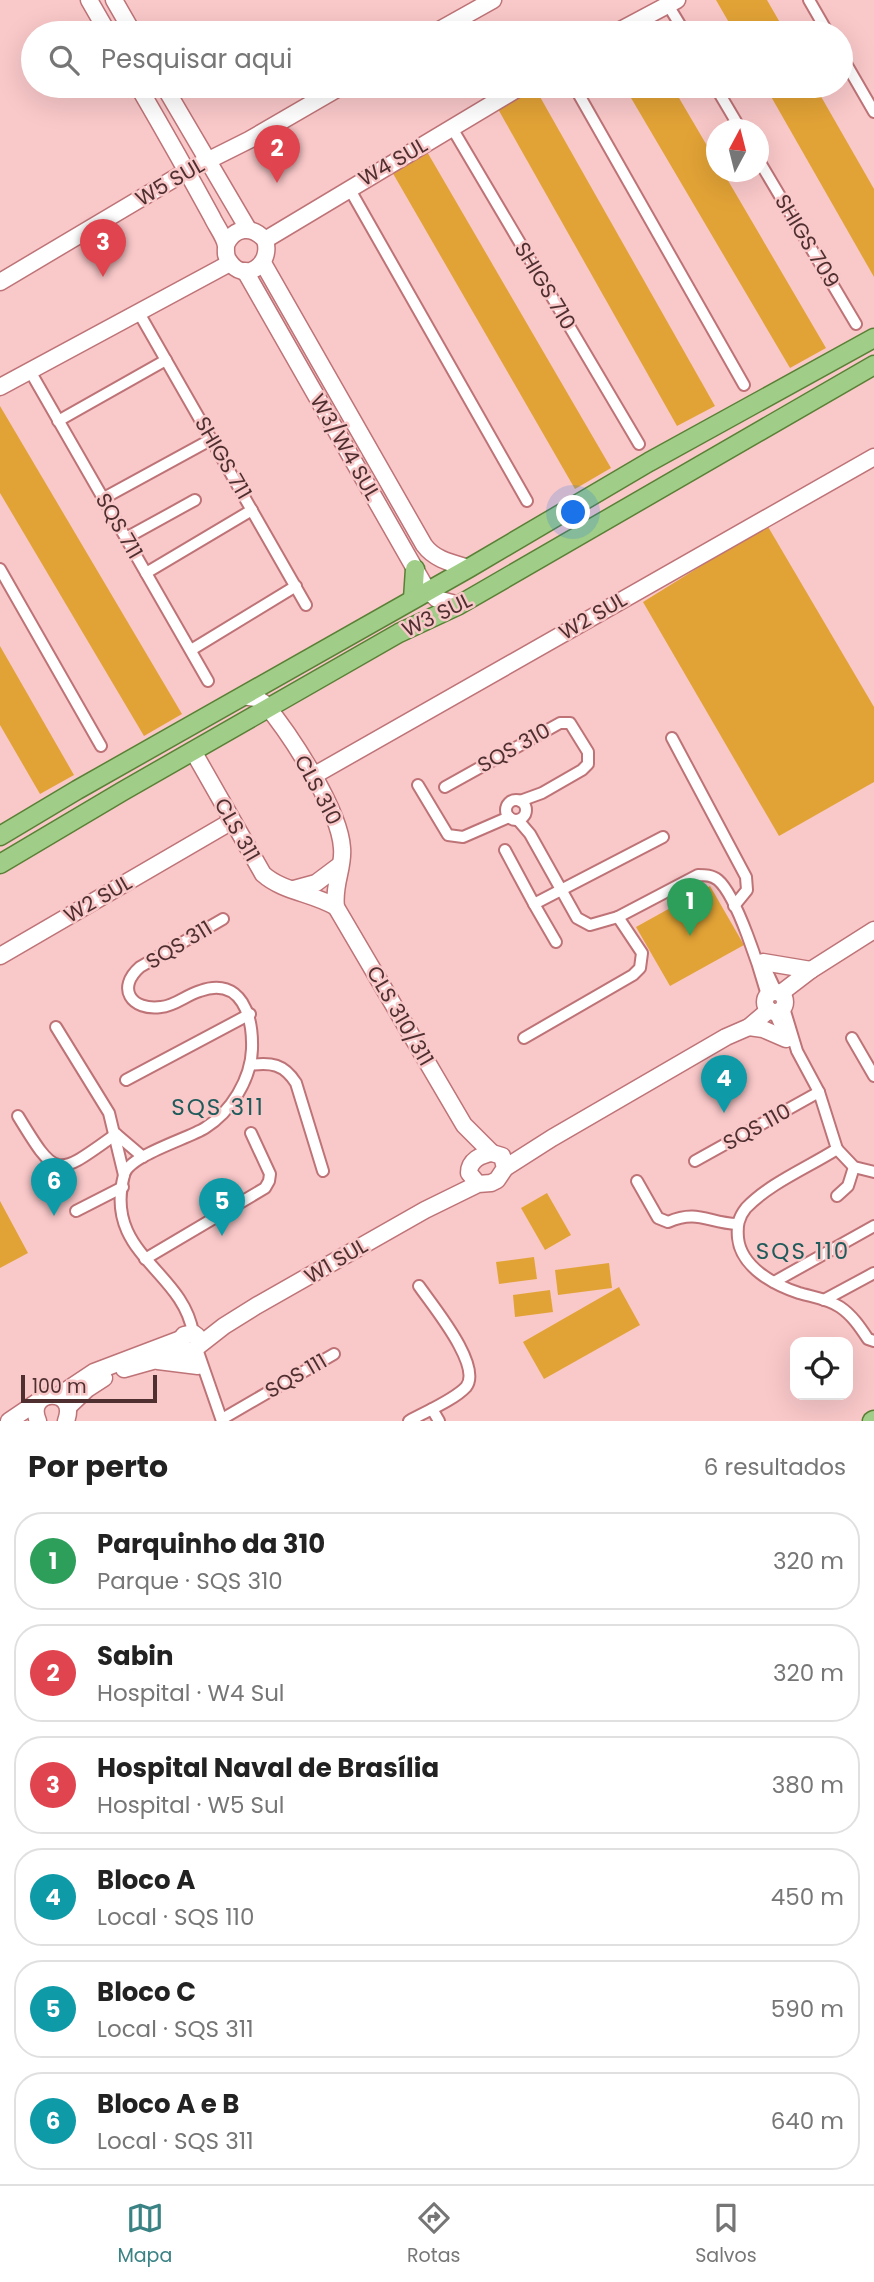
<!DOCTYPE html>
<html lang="pt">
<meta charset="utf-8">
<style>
:root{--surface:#fff;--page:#f2f2f2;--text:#222;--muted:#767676;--line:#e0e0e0;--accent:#3a8284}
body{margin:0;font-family:Poppins,sans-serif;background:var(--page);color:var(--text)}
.controls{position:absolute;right:21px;bottom:21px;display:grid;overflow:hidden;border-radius:14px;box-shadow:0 7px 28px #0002}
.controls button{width:63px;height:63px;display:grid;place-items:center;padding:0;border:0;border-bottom:2px solid var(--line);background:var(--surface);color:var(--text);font:35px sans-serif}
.compass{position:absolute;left:706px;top:119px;width:63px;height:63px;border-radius:50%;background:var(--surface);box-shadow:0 7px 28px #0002;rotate:7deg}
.scale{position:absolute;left:21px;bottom:18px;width:136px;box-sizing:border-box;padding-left:7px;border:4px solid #4f2f30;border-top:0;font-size:19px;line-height:24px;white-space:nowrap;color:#4f2f30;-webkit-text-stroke:5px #f9c8c9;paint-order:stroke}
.you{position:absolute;left:574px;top:513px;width:24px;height:24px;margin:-18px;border:5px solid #fff;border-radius:50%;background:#1a73e8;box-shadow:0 0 0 10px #1a73e833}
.badge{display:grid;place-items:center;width:46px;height:46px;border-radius:50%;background:var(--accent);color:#fff;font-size:23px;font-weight:700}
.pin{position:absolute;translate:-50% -58px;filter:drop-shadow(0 2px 4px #0008)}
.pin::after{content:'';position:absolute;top:37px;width:24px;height:21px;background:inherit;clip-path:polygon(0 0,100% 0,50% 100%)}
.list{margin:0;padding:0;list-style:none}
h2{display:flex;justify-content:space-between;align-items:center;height:91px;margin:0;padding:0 28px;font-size:30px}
h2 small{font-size:23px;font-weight:400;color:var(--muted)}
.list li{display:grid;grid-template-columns:46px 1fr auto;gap:21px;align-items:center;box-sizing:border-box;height:98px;margin:0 14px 14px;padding:0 14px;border:2px solid var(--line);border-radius:28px}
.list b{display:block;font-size:26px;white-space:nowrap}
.list p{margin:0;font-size:23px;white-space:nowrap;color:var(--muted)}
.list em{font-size:23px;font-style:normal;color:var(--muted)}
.icon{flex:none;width:38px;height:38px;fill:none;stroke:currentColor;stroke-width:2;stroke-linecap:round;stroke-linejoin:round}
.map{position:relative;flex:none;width:874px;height:1421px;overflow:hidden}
.search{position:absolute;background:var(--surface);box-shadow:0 7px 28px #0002;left:21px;right:21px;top:21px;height:77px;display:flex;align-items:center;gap:18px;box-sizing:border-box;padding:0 24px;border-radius:38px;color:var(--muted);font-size:26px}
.sheet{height:763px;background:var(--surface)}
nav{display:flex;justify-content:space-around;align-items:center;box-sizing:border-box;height:98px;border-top:2px solid var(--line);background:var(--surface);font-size:19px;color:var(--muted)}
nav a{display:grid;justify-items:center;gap:4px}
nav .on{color:var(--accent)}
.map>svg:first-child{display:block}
.green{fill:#e2a336}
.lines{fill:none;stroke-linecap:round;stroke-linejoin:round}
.street-casing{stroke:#be7377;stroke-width:14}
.secondary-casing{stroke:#be7377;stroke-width:19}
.primary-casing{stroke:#5a8036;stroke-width:21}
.street{stroke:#fff;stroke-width:10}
.secondary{stroke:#fff;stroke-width:16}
.primary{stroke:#a0cd88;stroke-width:18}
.labels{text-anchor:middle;stroke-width:5;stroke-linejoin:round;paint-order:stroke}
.street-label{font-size:21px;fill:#4f2f30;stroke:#f9c8c9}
.neighbourhood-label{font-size:23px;letter-spacing:2px;fill:#205b5c;stroke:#f9c8c9}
</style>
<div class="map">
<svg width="874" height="1421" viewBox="0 0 874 1421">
<rect width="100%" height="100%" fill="#f9c8c9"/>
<g class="green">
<path d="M716,0H767L786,33H735Z"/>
<path d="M624,86H672L716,161V172H723L826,348L790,368Z"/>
<path d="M765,86H815L874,189V277Z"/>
<path d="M535,88L715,406L677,426L498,109Z"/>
<path d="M426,150L611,468L575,489L391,170Z"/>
<path d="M0,406L182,714L144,736L0,493Z"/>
<path d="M767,525L874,707V782L779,836L643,602Z"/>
<path d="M0,646L74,775L40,794L0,725Z"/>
<path d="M710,886L744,945L670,986L636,927Z"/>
<path d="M547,1193L571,1235L545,1250L521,1208Z"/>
<path d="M0,1201L28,1253L0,1268Z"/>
<path d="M534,1257L537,1279L499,1284L496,1262Z"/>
<path d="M609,1263L612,1288L558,1295L555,1270Z"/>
<path d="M619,1287L640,1325L544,1379L523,1342Z"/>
<path d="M550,1290L553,1312L515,1317L513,1295Z"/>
</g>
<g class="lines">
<g class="street-casing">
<g id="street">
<path d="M809,0L828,33"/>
<path d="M668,5L685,33"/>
<path d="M841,55L874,112"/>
<path d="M574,86L744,385"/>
<path d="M715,86L741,130"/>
<path d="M452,128L639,444"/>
<path d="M758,159L856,324"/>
<path d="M349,188L527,501"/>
<path d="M139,313L306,605"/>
<path d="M30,371L208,681"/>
<path d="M58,421L166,360"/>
<path d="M104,498L212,439"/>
<path d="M126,538L195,500"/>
<path d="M0,569L101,746"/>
<path d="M146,573L252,510"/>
<path d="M191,650L296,586"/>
<path d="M672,738L746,877L747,890L734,906"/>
<path d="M418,785L448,835L463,837L509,817"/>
<path d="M445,787L560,723H570L588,752V764L582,770L542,793L520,801"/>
<circle cx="516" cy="810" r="10"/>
<path d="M518,820L530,834L577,918L590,925L618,917"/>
<path d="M505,850L534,904L663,837"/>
<path d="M534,904L556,942"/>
<path d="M763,963L776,991"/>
<path d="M784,1008L797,1051L819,1092L837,1149C807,1168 770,1183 746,1208C738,1218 737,1226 738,1238C741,1267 774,1285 799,1293C813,1297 828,1299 840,1307C852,1315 860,1327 868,1339L874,1341"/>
<path d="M774,1012L786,1039"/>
<path d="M56,1027L109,1113L124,1175"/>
<path d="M524,1038L633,975L640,968L642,953L618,917L698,875C705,875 712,875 718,880C737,896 760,970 767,995"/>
<path d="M852,1038L874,1076"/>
<path d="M250,1065C271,1062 284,1064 296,1083L323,1171"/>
<path d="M126,1080L250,1014"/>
<path d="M18,1116C57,1180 56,1177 116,1134"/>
<path d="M116,1134L143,1157"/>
<path d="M837,1149L854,1167L874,1172"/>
<path d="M695,1161L819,1092"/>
<path d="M637,1181L658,1218L668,1222C698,1209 708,1223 737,1224"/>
<path d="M837,1196L848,1186L854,1167"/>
<path d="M76,1211L123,1187"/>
<path d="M145,1259L265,1188L269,1181L270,1174L251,1133"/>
<path d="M774,1282L874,1226"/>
<path d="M824,1300L874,1273"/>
<path d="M193,1333C183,1270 103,1254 124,1175C128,1156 187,1139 205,1128C231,1112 251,1079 252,1049C253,1017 242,976 200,991C186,995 175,1006 161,1007C131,1011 116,988 140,967L223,919"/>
<path d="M197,1349L222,1421"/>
<path d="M432,1409L439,1421"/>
<path d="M222,1419L334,1354"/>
<path d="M409,1421C425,1412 454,1400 466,1387C483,1366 432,1305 419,1286"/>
</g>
</g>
<g class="secondary-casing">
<g id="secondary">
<path d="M89,0L108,33"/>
<path d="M114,0L133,33"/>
<path d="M434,33L493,0"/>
<path d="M615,33L677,0"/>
<path d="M138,86C163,129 188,173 212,217C216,226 225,237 226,246C226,252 225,256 229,261C244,284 273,265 265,240C252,225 234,227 226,245"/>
<path d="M164,86L248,229"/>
<path d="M265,240L522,86"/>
<path d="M263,263L424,545C435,560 452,563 469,568"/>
<path d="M245,271L427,590L437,599L459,605"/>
<path d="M0,282L187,171L249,140L342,86"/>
<path d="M0,387L230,263"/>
<path d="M243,696L256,698L265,704C290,734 340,810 342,848C344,868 333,884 336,907L464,1125L492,1153"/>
<path d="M193,751L263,874C283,892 313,893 336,907"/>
<path d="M313,776L874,457"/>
<path d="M294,889L316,883L340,865"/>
<path d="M0,956L232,821"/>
<path d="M763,962L811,970"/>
<circle cx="775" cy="1002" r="10"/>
<path d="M781,993L811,970L874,930"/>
<path d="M749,1027L763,1029L786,1039"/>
<path d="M505,1168L552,1138L726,1037L749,1027L769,1010"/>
<path d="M199,1345L197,1336L193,1333L184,1335L181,1339L183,1349L192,1351L224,1326L256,1306L425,1210L478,1184L491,1183L497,1180L505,1168L502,1156L492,1153C481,1155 469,1160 469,1173L478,1184"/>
<path d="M158,1361L198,1366"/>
<path d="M124,1369L156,1360L183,1349"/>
<path d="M58,1396L94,1372L181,1339"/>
<path d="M68,1407L87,1389L104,1378"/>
<path d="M9,1421L40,1400"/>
<path d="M38,1421C24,1389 79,1386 66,1421"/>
</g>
</g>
<g class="primary-casing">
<g id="primary">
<path d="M413,599L415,569"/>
<path d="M0,836L77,790L469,568L649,462L874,338"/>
<path d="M0,864L123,791L399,633L459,605L874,365"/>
<path d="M872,1421L874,1420"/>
</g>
</g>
<use href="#street" class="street"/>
<use href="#secondary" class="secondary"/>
<use href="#primary" class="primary"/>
</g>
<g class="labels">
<g class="street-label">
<text transform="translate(393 162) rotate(-30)" y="7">W4 SUL</text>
<text transform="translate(170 182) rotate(-30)" y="7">W5 SUL</text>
<text transform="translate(807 241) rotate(59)" y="7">SHIGS 709</text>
<text transform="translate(545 286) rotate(59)" y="7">SHIGS 710</text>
<text transform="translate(345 447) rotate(60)" y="7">W3/W4 SUL</text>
<text transform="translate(223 458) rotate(60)" y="7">SHIGS 711</text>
<text transform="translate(119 526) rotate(60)" y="7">SQS 711</text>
<text transform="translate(437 615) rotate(-26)" y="7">W3 SUL</text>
<text transform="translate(593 616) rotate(-30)" y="7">W2 SUL</text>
<text transform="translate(514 748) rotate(-29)" y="7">SQS 310</text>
<text transform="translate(318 790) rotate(62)" y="7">CLS 310</text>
<text transform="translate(237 830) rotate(60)" y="7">CLS 311</text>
<text transform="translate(98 899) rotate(-30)" y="7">W2 SUL</text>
<text transform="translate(179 945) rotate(-31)" y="7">SQS 311</text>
<text transform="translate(400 1016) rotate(60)" y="7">CLS 310/311</text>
<text transform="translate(757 1127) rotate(-29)" y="7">SQS 110</text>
<text transform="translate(336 1261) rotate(-30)" y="7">W1 SUL</text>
<text transform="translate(296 1376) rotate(-30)" y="7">SQS 111</text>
</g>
<g class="neighbourhood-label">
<text x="218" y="1115">SQS 311</text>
<text x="803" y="1259">SQS 110</text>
</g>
</g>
</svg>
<div class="controls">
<button><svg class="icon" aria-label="locate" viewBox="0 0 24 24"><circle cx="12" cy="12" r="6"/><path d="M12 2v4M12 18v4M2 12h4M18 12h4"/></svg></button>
</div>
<svg class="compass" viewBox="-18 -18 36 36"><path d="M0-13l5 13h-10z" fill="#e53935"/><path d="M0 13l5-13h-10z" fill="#767676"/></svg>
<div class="scale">100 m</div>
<div class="you"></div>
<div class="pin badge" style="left:690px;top:936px;background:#2e9e5b">1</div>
<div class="pin badge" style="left:277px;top:183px;background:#e0444e">2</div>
<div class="pin badge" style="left:103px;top:277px;background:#e0444e">3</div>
<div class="pin badge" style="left:724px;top:1113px;background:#0f9aa8">4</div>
<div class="pin badge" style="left:222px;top:1236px;background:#0f9aa8">5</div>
<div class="pin badge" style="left:54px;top:1216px;background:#0f9aa8">6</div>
<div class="search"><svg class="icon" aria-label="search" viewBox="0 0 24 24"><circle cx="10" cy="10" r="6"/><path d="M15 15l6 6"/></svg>Pesquisar aqui</div>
</div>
<section class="sheet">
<h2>Por perto<small>6 resultados</small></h2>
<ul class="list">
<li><span class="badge" style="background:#2e9e5b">1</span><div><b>Parquinho da 310</b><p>Parque · SQS 310</p></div><em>320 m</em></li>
<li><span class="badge" style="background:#e0444e">2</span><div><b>Sabin</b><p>Hospital · W4 Sul</p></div><em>320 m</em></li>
<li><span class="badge" style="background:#e0444e">3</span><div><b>Hospital Naval de Brasília</b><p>Hospital · W5 Sul</p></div><em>380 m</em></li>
<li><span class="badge" style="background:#0f9aa8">4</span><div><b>Bloco A</b><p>Local · SQS 110</p></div><em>450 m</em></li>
<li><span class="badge" style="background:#0f9aa8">5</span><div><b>Bloco C</b><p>Local · SQS 311</p></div><em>590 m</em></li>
<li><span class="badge" style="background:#0f9aa8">6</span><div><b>Bloco A e B</b><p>Local · SQS 311</p></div><em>640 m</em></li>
</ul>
</section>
<nav>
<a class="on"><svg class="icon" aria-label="map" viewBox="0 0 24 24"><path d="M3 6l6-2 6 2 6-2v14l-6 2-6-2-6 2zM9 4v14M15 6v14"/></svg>Mapa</a>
<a><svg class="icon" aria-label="directions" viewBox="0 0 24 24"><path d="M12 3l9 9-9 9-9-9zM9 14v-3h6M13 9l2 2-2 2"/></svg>Rotas</a>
<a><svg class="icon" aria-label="saved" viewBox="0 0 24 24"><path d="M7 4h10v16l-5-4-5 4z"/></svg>Salvos</a>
</nav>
